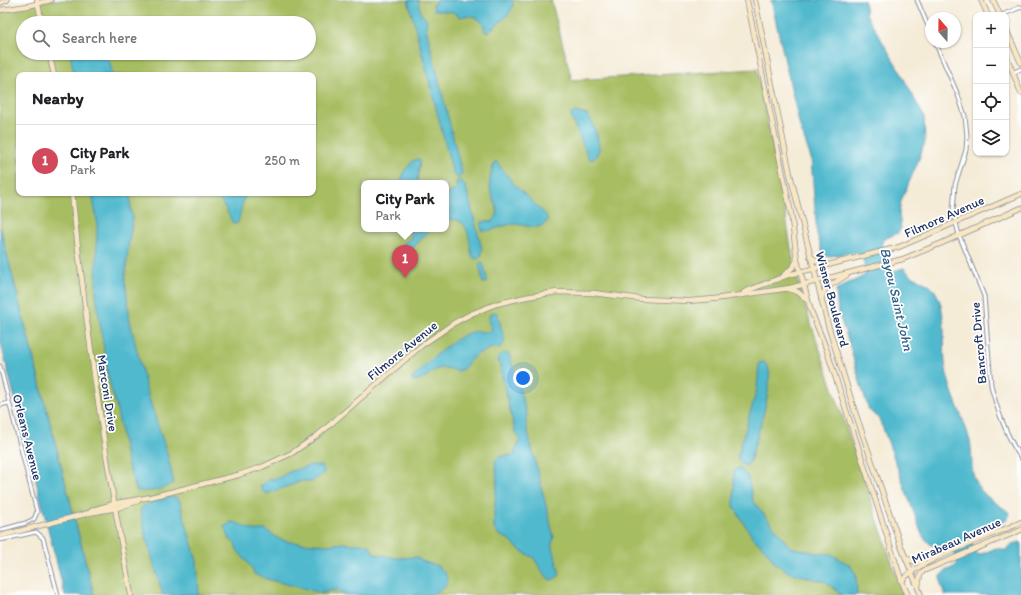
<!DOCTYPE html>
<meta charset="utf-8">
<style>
:root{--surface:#fff;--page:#f6f6f6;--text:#202124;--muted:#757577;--line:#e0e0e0;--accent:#d1495b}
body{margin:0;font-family:Itim,sans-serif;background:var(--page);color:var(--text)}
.controls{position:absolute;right:12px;top:12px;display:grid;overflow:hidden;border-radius:8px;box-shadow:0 1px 3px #0004}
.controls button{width:36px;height:36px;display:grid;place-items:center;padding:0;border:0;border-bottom:1px solid var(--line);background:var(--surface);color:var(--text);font:20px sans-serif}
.compass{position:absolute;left:925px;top:12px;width:36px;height:36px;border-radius:50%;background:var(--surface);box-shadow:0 1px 3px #0004;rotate:340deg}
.you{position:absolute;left:523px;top:378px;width:14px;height:14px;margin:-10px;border:3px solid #fff;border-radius:50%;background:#1a73e8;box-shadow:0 0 0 6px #1a73e833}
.badge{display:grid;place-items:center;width:26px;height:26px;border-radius:50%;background:var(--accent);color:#fff;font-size:13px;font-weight:700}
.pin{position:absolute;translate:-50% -33px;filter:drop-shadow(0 1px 2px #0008)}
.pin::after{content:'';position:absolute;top:21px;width:14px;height:12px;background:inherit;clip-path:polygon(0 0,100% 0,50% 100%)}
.popup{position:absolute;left:361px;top:180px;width:88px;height:52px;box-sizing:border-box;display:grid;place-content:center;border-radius:8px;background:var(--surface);filter:drop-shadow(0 1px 3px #0005);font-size:13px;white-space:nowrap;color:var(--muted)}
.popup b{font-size:15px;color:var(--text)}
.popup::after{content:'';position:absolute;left:50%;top:100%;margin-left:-8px;border:8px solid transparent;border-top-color:var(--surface)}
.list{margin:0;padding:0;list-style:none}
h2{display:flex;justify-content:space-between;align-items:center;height:52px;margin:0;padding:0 16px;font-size:17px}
h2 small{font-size:13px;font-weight:400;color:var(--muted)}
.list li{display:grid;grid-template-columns:26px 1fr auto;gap:12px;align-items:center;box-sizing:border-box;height:72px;padding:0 16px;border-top:1px solid var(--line)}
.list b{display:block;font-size:15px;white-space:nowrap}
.list p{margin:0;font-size:13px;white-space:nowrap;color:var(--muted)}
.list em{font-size:13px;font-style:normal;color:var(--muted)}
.icon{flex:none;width:22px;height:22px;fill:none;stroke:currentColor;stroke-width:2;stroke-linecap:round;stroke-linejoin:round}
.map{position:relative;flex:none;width:1021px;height:595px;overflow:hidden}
.search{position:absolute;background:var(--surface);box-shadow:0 1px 3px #0004;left:16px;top:16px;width:300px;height:44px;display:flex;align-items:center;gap:10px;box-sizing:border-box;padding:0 14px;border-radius:22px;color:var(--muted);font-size:15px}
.panel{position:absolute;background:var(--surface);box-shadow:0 1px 3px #0004;left:16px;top:72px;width:300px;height:124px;border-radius:8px}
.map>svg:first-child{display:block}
.green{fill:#a7bd62;stroke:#617660;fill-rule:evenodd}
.water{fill:#51b9ce;stroke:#367496}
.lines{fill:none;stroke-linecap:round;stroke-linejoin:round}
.street-casing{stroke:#888e9b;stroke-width:5}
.secondary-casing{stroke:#888e9b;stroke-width:6}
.street{stroke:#fff;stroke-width:3}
.secondary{stroke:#f9e7c3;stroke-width:4.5}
.labels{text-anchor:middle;stroke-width:3.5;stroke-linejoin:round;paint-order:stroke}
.street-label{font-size:13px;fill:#1b2f5e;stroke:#fff}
.water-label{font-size:14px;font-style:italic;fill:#2e5f85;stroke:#fff}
</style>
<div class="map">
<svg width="1021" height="595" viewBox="0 0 1021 595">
<rect width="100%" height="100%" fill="#fff"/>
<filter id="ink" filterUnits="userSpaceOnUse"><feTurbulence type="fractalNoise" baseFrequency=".025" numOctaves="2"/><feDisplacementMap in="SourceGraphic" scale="8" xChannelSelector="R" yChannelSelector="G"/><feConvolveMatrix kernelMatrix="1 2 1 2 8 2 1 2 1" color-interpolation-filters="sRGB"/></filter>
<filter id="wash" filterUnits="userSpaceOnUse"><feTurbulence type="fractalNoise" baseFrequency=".012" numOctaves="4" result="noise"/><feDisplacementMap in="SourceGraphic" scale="16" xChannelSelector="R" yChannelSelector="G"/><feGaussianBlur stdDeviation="0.9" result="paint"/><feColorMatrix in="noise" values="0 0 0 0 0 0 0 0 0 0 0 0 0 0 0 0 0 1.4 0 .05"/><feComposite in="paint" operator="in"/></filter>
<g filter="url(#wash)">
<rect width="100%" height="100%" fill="#f5ecd8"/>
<path class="green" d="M51,0H551L572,80L757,69L785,211L792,255L803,300L903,595H94L0,227V10ZM23,23H309V53H23ZM19,75H313V193H19ZM364,183H446V229H364Z"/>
<g class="water">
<path d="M408,0H418L421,14L427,19L426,28L462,173L459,178L453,174Z"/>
<path d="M436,0H512C518,12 495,25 488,32H485C484,18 472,14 460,17L453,12L434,10L433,5Z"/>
<path d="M771,0H864L866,14L900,71L924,117L925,142L917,164L901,201L899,214L901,228L898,233L882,240L883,249L888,267L894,271L904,268C906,270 908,273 910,275C918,280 929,283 935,291C947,309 943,342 945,363C948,390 963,415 970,441C973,453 970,470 975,480C981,496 997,503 1010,513C1008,525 986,527 977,532C974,534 972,537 971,540L977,554L979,555L996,548L1006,550L1012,544L1021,542V595H945L941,584L940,576L945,571L956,566L957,562L951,547C937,550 930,546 922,535L883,428L879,419L869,410L862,389L849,343L838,312L836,291C844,283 855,282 865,275L864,262L857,252L824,257L817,234L811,158L800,127Z"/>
<path d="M70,53H107L113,75H74Z"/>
<path d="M575,112C579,113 584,113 587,115C593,119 599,141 599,148C599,152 596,156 594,159H589L571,117V114Z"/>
<path d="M418,159L420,160L417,183H400L405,170L413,161Z"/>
<path d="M496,161L513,183L546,215L548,220C540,233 525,224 513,224C503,225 490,232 482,231L481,226L482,222L486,221L491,222C504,214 493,202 491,192C488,183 491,169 496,161Z"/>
<path d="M458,180H460L466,187L482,249L481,256L478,259L472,257C469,240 470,215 446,220V196L457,188L456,182Z"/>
<path d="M92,193H130L131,212L133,217L129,241L125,279L130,321L147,392L167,453L174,483C161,489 153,493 137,491L133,482L126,458L116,406L108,377L98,310L96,293L97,221Z"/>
<path d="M216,193H246L243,201L238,223L235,224L232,222L227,211Z"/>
<path d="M0,227L94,595H65L0,340Z"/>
<path d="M410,229H431L402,259L403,244L411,238Z"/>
<path d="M481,262L483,263L488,282L483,283L479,264Z"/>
<path d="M494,312L497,313L505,341L500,348H492L475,355L463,369L458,371C428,360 433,383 411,380C426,364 448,342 468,333C475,331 483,331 490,333L492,330L488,321L490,314Z"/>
<path d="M502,353L509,354L527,415L526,424L554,538L552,543L560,575L554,579L550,580L541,570L534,558L521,551L508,539L499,535L494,529V513L497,480L495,461C500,454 507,456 514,455L520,439L515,432L498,358Z"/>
<path d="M764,362C765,363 767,365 768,367C775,383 755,443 750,461L746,466C740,464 738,461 738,455L757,389L759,363Z"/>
<path d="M313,465L321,466L324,470V473L312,482L302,481L267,494L262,491L260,487L270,479L278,478L291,471Z"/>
<path d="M739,468L744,472L748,478L753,501L790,547L817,553L831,554L850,565L856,574L857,595H842L826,582L788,572L775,563L766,550L753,538L734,507V471Z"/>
<path d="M169,497H174L179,499L197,561L199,595H163L145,534L140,509L152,501Z"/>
<path d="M231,522C239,522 245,528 253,530C257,531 262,529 266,530L279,539L290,542L327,545L344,543L355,544H363L369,545L375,554L398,558L416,557L424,562L438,566L445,573L448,579L447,583L445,587L431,595H348L334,590L322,593L270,580L254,574L251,567L237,550L235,543L229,539V536L224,527Z"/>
</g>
</g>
<g filter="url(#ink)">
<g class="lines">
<g class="street-casing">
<g id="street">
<path d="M917,0L931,33"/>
<path d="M1002,15L1021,7"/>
<path d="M935,42L958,95L965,116L967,136L966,150L955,185L953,211L959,235L984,296L991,385C996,408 1008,439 1021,458"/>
<path d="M1014,72L1021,69"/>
<path d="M0,366L37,512L34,519L26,523L0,530"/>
<path d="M0,405L9,403"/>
<path d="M0,540L36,532L43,538L58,595"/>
</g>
</g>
<g class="secondary-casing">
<g id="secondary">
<path d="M37,0L42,23"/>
<path d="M747,0L791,213L797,260L811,311L826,348L902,582L908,595"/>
<path d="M755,0L790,174L828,325L855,412L900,544L921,595"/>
<path d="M981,0L988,15"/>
<path d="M993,0L1000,15"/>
<path d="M0,3L7,0"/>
<path d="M0,10L28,6L51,0"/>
<path d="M1006,29L1021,63"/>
<path d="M49,53L54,75"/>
<path d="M1006,55L1021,93"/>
<path d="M72,193C86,328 105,462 131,595"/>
<path d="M810,256L820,264L826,265"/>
<path d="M784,275L793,267L797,260"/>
<path d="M788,289L798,292L807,300"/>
<path d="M744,292L788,275L899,247L1021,194"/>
<path d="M821,299L826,288L847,275"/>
<path d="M89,513L93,510L117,503L151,497L238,475L262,467L292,453L318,435L421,346L454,323L471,314L496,304L526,297L557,292L593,293L642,299L689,301L714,299L790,288L903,259L942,243L1021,208"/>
<path d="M0,536L89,513L117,508L138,501"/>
<path d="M906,558L915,562L926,563"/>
<path d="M902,582C911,562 998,534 1021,522"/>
<path d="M918,587L920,575L923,571L1021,530"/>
</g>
</g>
<use href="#street" class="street"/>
<use href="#secondary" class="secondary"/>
</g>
</g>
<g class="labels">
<g class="street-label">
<text transform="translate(944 216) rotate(-24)" y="5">Filmore Avenue</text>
<text transform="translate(833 299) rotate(75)" y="5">Wisner Boulevard</text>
<text transform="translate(978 343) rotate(-95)" y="5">Bancroft Drive</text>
<text transform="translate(402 350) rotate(-39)" y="5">Filmore Avenue</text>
<text transform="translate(108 393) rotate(81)" y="5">Marconi Drive</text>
<text transform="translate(28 437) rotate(76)" y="5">Orleans Avenue</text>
<text transform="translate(956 540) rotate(-24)" y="5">Mirabeau Avenue</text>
</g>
<g class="water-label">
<text transform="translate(897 299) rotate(77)" y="5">Bayou Saint John</text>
</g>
</g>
</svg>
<div class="controls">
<button>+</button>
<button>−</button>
<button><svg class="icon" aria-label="locate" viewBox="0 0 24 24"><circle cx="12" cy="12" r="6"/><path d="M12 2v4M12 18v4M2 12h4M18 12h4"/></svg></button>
<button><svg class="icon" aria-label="layers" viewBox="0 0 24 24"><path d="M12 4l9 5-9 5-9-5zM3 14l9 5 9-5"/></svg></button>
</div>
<svg class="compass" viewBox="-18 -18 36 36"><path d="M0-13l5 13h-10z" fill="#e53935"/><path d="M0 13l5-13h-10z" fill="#757577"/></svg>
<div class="you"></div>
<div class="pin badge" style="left:405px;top:278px">1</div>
<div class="popup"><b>City Park</b>Park</div>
<div class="search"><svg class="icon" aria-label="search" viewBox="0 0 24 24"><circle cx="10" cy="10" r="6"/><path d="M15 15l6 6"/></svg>Search here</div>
<section class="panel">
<h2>Nearby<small></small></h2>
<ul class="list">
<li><span class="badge">1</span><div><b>City Park</b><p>Park</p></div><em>250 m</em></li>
</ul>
</section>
</div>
